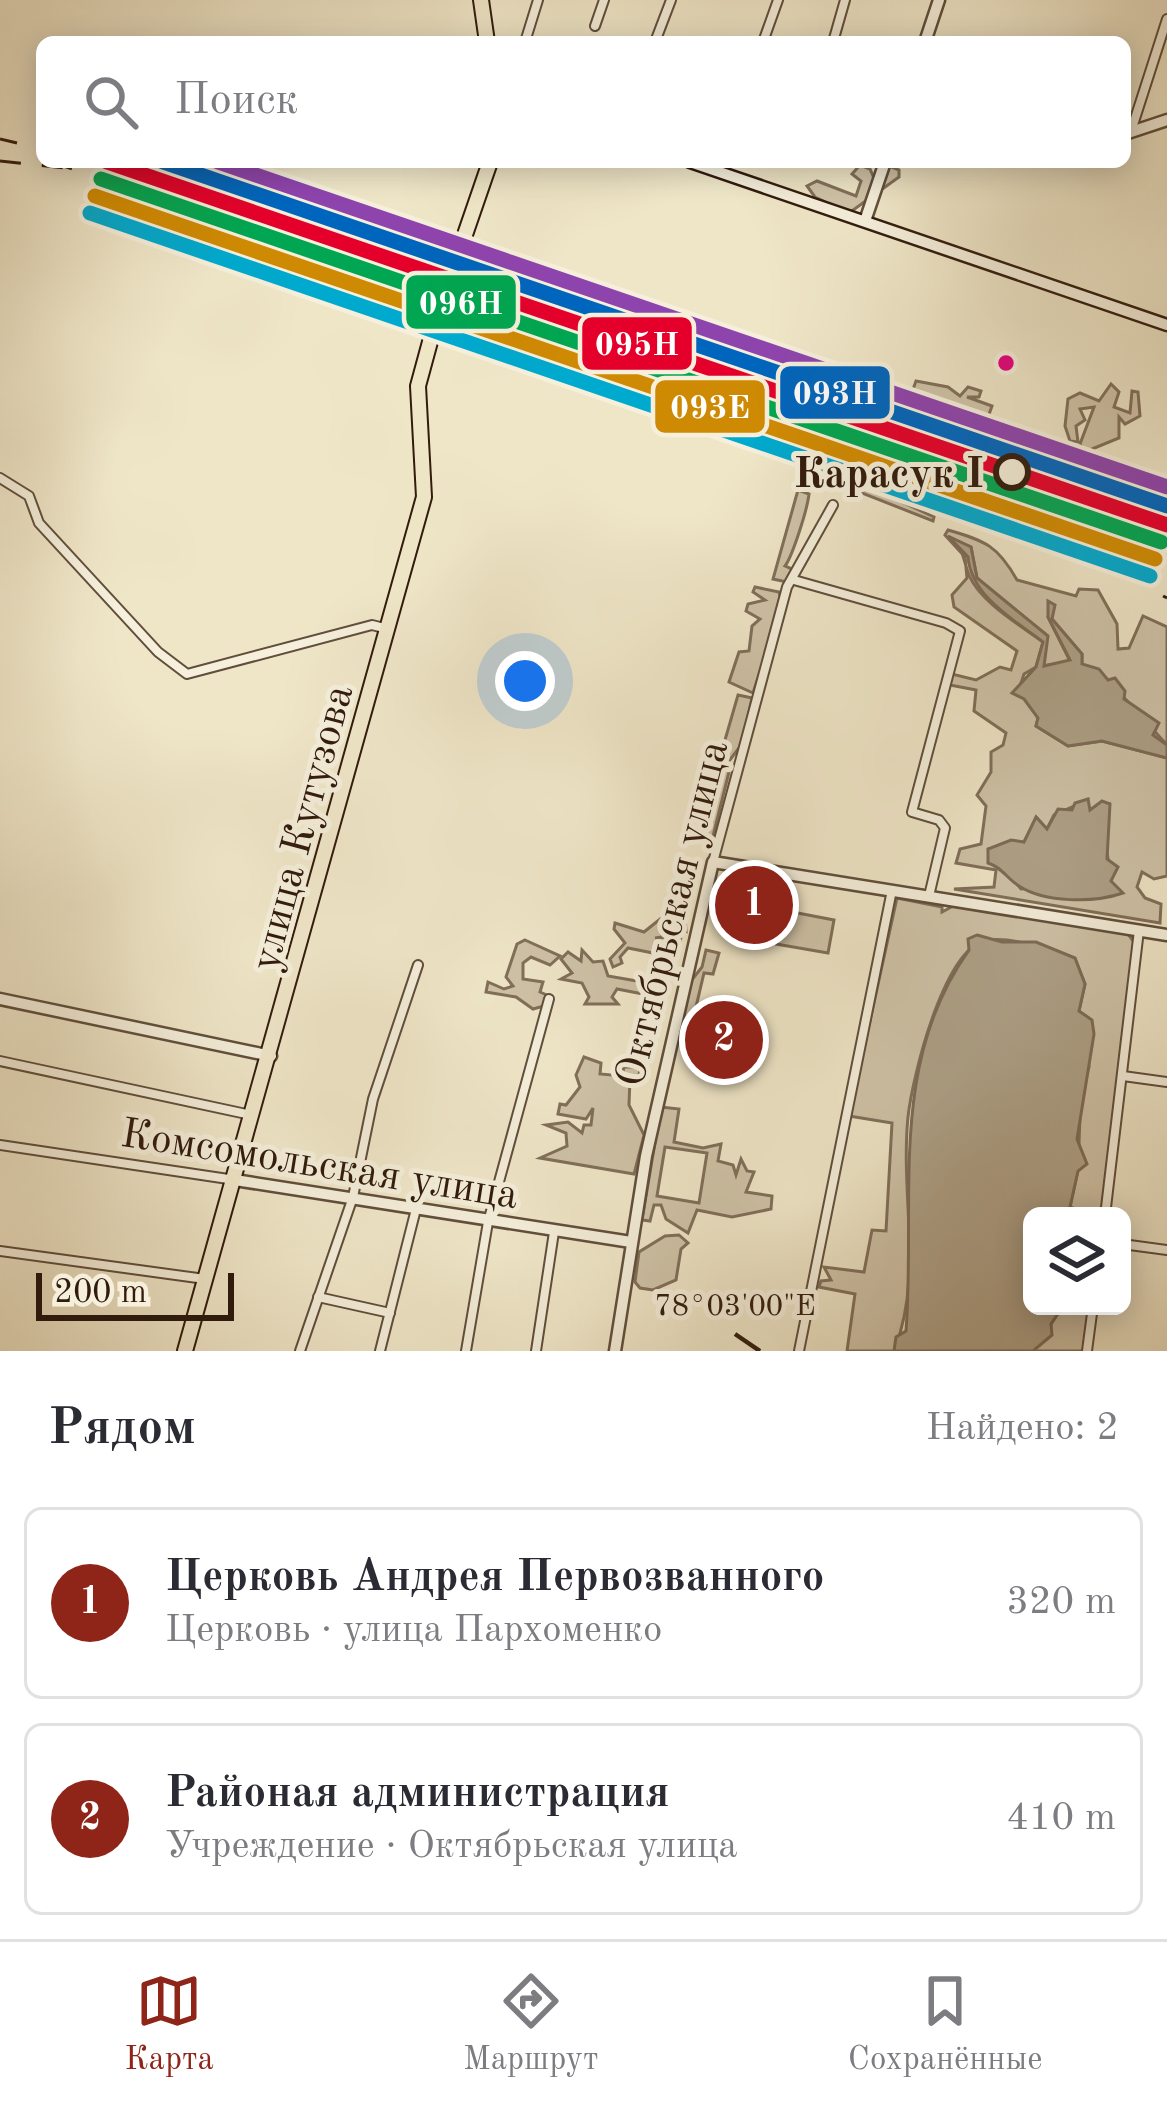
<!DOCTYPE html>
<html lang="ru">
<meta charset="utf-8">
<style>
:root{--surface:#fff;--page:#f2f2f3;--text:#2b2b33;--muted:#7c7c81;--line:#e1e1e2;--accent:#8f2418}
body{margin:0;font-family:"Old Standard TT",serif;background:var(--page);color:var(--text)}
.controls{position:absolute;right:36px;bottom:36px;display:grid;overflow:hidden;border-radius:18px;box-shadow:0 6px 30px #0003}
.controls button{width:108px;height:108px;display:grid;place-items:center;padding:0;border:0;border-bottom:3px solid var(--line);background:var(--surface);color:var(--text);font:60px sans-serif}
.scale{position:absolute;left:36px;bottom:30px;width:198px;box-sizing:border-box;padding-left:12px;border:6px solid #311b0d;border-top:0;font-size:33px;line-height:42px;white-space:nowrap;color:#311b0d;-webkit-text-stroke:9px #f5efdb;paint-order:stroke}
.you{position:absolute;left:525px;top:681px;width:42px;height:42px;margin:-30px;border:9px solid #fff;border-radius:50%;background:#1a73e8;box-shadow:0 0 0 18px #1a73e833}
.badge{display:grid;place-items:center;width:78px;height:78px;border-radius:50%;background:var(--accent);color:#fff;font-size:39px;font-weight:700}
.pin{position:absolute;translate:-50% -50%;border:6px solid #fff;box-shadow:0 3px 12px #0006}
.list{margin:0;padding:0;list-style:none}
h2{display:flex;justify-content:space-between;align-items:center;height:156px;margin:0;padding:0 48px;font-size:51px}
h2 small{font-size:39px;font-weight:400;color:var(--muted)}
.list li{display:grid;grid-template-columns:78px 1fr auto;gap:36px;align-items:center;box-sizing:border-box;height:192px;margin:0 24px 24px;padding:0 24px;border:3px solid var(--line);border-radius:18px}
.list b{display:block;font-size:45px;white-space:nowrap}
.list p{margin:0;font-size:39px;white-space:nowrap;color:var(--muted)}
.list em{font-size:39px;font-style:normal;color:var(--muted)}
.icon{flex:none;width:66px;height:66px;fill:none;stroke:currentColor;stroke-width:2;stroke-linecap:round;stroke-linejoin:round}
.map{position:relative;flex:none;width:1167px;height:1351px;overflow:hidden}
.search{position:absolute;background:var(--surface);box-shadow:0 6px 30px #0003;left:36px;right:36px;top:36px;height:132px;display:flex;align-items:center;gap:30px;box-sizing:border-box;padding:0 42px;border-radius:18px;color:var(--muted);font-size:45px}
.sheet{height:588px;background:var(--surface)}
nav{display:flex;justify-content:space-around;align-items:center;box-sizing:border-box;height:168px;border-top:3px solid var(--line);background:var(--surface);font-size:33px;color:var(--muted)}
nav a{display:grid;justify-items:center;gap:6px}
nav .on{color:var(--accent)}
.map>svg:first-child{display:block}
.green{fill:#cfc3a8;stroke:#806f5a;stroke-width:3;fill-rule:evenodd}
.water{fill:#aea188;stroke:#7c6b57;stroke-width:3}
.lines{fill:none;stroke-linecap:round;stroke-linejoin:round}
.minor-casing{stroke:#604e3c;stroke-width:12}
.tertiary-casing{stroke:#604e3c;stroke-width:15}
.secondary-casing{stroke:#311b0d;stroke-width:15}
.primary-casing{stroke:#311b0d;stroke-width:18}
.minor{stroke:#f5efdb;stroke-width:8}
.tertiary{stroke:#f5efdb;stroke-width:10}
.secondary{stroke:#f5efdb;stroke-width:10}
.primary{stroke:#efe6c8;stroke-width:14}
.rail{stroke:#311b0d;stroke-width:3;stroke-dasharray:21 21;stroke-linecap:butt}
.primary-bridge-casing{stroke:#311b0d;stroke-width:18;stroke-linecap:butt}
.primary-bridge{stroke:#efe6c8;stroke-width:14}
.rail-1-casing{stroke:#f5efdb;stroke-width:24}
.rail-2-casing{stroke:#f5efdb;stroke-width:24}
.rail-3-casing{stroke:#f5efdb;stroke-width:24}
.rail-4-casing{stroke:#f5efdb;stroke-width:24}
.rail-5-casing{stroke:#f5efdb;stroke-width:24}
.rail-6-casing{stroke:#f5efdb;stroke-width:24}
.rail-1{stroke:#e4002b;stroke-width:15}
.rail-2{stroke:#00a651;stroke-width:15}
.rail-3{stroke:#0065bd;stroke-width:15}
.rail-4{stroke:#cf8a03;stroke-width:15}
.rail-5{stroke:#8e44ad;stroke-width:15}
.rail-6{stroke:#00a9ce;stroke-width:15}
.ticks{fill:none;stroke:#311b0d;stroke-width:4.5}
.bus-dot{fill:#e5007d;stroke:#f5efdb;stroke-width:4.5}
.stop-dot{fill:#f5efdb;stroke:#311b0d;stroke-width:6}
.labels{text-anchor:middle;stroke-width:10;stroke-linejoin:round;paint-order:stroke}
.stop-label{font-size:42px;font-weight:bold;fill:#311b0d;stroke:#f5efdb;text-anchor:end}
.street-label{font-size:42px;fill:#311b0d;stroke:#f5efdb}
.ticks-label{font-size:30px;text-anchor:middle;fill:#311b0d;stroke:#f5efdb;stroke-width:10;stroke-linejoin:round;paint-order:stroke}
.line-badge{stroke:#f5efdb;stroke-width:4.5}
.badge-label{font-size:33px;text-anchor:middle;font-weight:bold;fill:#fff}
</style>
<div class="map">
<svg width="1167" height="1351" viewBox="0 0 1167 1351">
<rect width="100%" height="100%" fill="#efe6c8"/>
<filter id="stains"><feTurbulence type="fractalNoise" baseFrequency=".00167" numOctaves="4"/><feColorMatrix values="0 0 0 0 .2 0 0 0 0 .09 0 0 0 0 .02 0 0 0 .5 -.17"/></filter>
<radialGradient id="worn" r=".72"><stop offset=".6" stop-color="#630" stop-opacity="0"/><stop offset="1" stop-color="#630" stop-opacity=".3"/></radialGradient>
<g class="green">
<path d="M860,165L870,169L876,183L887,165L899,170V177L849,213L815,197L807,186L817,181L856,196L861,181L852,174Z"/>
<path d="M916,381L948,387L960,396L968,387L981,391L979,397H967L992,406L981,437L905,412Z"/>
<path d="M1111,384L1119,392L1114,407L1130,413L1132,391L1138,392L1140,416L1125,424L1119,417V438L1092,449L1087,459L1080,444L1094,407L1080,409L1085,420L1076,426L1078,442L1070,441L1065,426L1068,399L1080,393L1099,401Z"/>
<path d="M816,462L934,517L933,521L842,485L832,489L814,481L810,468Z"/>
<path d="M798,490L809,494C807,511 792,557 785,566L792,569L787,582L773,579Z"/>
<path d="M948,530C986,541 998,546 1017,580L1076,596L1079,589L1098,590L1117,624L1118,649L1129,648L1143,616L1167,627V745L1108,680L1082,664V654L1052,619V611L1048,617L1070,661L1043,666L1047,636L977,578L971,547L954,540C965,554 963,560 969,575C980,602 1020,625 1043,642L1036,667L1024,674L1020,686L1038,718L1036,726L1068,746L1102,741L1167,758V876L1154,879L1142,872L1137,887L1145,898L1161,904L1160,923L954,889L994,887L996,870L956,863L960,849L981,844L986,806L977,795L991,772V752L1003,745L1006,733L974,711L976,690L950,685L952,674L976,680L1000,667L1011,670L1017,651L954,607L952,595L967,578L965,557L945,535ZM1088,800L1089,811L1109,804L1106,844L1111,881L1021,889L989,849L1024,842L1037,818L1047,829L1054,815Z"/>
<path d="M755,587L779,592L782,603C772,632 764,660 753,693L729,682L739,652L749,651L752,626L760,619L746,611L748,604L765,600L753,592Z"/>
<path d="M738,695L752,698L742,744L726,765L729,772L711,844L698,835L709,820L695,807L712,785Z"/>
<path d="M897,898L942,907V912L955,905L1128,934L1134,942L1101,1216H1077L1079,1211L1070,1207L1078,1170L1081,1088L1089,1067L1079,1011L1085,984L1075,959C1044,951 1022,937 988,940C944,945 912,1079 908,1117C900,1198 924,1275 894,1351H847L855,1294L819,1287L821,1281L831,1280L824,1267L864,1272L872,1230L886,1231L892,1123L849,1116Z"/>
<path d="M782,910L834,920L828,953L776,944Z"/>
<path d="M669,912L685,917L686,931L664,918L662,937L655,938L681,936L679,950L665,944L658,954L628,948L620,957L622,963L613,967L610,959L625,943L614,929L615,923L644,932Z"/>
<path d="M525,940L560,956L550,965L531,957L523,963V979L543,982L540,992L549,996L544,1006L533,1009L516,997L486,992L488,982L504,989L513,986L506,977L517,944Z"/>
<path d="M582,950L593,962L603,961L608,976L648,983L643,994L617,989L612,997L618,1004H585L589,997L582,983L561,979L572,973L561,959L568,952L581,961Z"/>
<path d="M706,950L719,953L713,974L704,973L696,1007L704,1009L696,1026L683,1021L687,986L702,967Z"/>
<path d="M584,1057L601,1063L600,1074L622,1076L624,1067H641L638,1078H630L629,1105L644,1135L634,1174L540,1158L567,1146L566,1133L546,1125L568,1122L582,1133L584,1125H591L593,1108L586,1119L558,1114L560,1104L566,1105L580,1087L576,1075Z"/>
<path d="M661,1107L679,1109L674,1142L703,1148L721,1144L718,1161L733,1165L736,1175L741,1159L747,1171L754,1172L746,1192L772,1196L771,1209L732,1217L697,1210L688,1233L666,1219L661,1205H654L650,1221L642,1220ZM665,1147L707,1153L699,1203L657,1196Z"/>
<path d="M679,1235L688,1243L681,1249L676,1280L653,1290L640,1288L635,1282L639,1252L665,1236Z"/>
<path d="M1063,1306H1089L1083,1351H1033Z"/>
</g>
<g class="water">
<path d="M948,536L971,547L977,578L1048,636L1044,666L1070,660L1048,617V601L1055,605L1052,619L1082,654V664L1099,669L1108,680L1115,678L1125,691L1124,699L1159,723L1153,735L1167,745V758L1102,741L1068,746L1036,726L1038,718L1024,699L1012,693L1036,667L1043,642C1014,620 971,596 968,557Z"/>
<path d="M1088,799L1090,810L1102,801L1110,804L1107,859L1118,867L1111,881L1123,893C1094,903 1045,903 1019,886C1006,878 1003,868 988,863V849L1011,840L1024,842L1036,817L1047,829L1058,809L1072,810L1075,803Z"/>
<path d="M977,935L1002,942H1036L1075,958L1085,984L1079,1011L1092,1020L1094,1034L1077,1139L1087,1164L1078,1171L1070,1207L1080,1211L1077,1216H1032V1306H1063L1051,1324L1052,1335L1033,1351H894L896,1337L906,1331C916,1201 887,1064 969,950L968,939Z"/>
</g>
<g class="lines">
<g class="minor-casing">
<g id="minor">
<path d="M595,26L604,0"/>
<path d="M525,42L538,0"/>
<path d="M655,42L671,0"/>
<path d="M763,42L778,0"/>
<path d="M833,42L845,0"/>
<path d="M1132,128L1167,19"/>
<path d="M0,478L29,496L39,523L158,652L187,674L372,625L388,629"/>
<path d="M794,580L946,623L960,631L912,812L939,820L945,828L929,896"/>
<path d="M713,862L787,587L833,505"/>
<path d="M0,1061L251,1115"/>
<path d="M1123,1076L1167,1082"/>
<path d="M0,1145L235,1180"/>
<path d="M1105,1216L1139,930"/>
<path d="M1122,1244L1167,1250"/>
<path d="M0,1251L205,1279"/>
<path d="M318,1297L390,1313"/>
<path d="M300,1351L353,1197L373,1099L418,965"/>
<path d="M380,1351L416,1209"/>
<path d="M466,1351L488,1222L549,999"/>
<path d="M536,1351L554,1232"/>
<path d="M799,1351L892,890"/>
<path d="M1087,1351L1093,1306"/>
</g>
</g>
<g class="tertiary-casing">
<g id="tertiary">
<path d="M925,42L939,0"/>
<path d="M1125,134L1167,120"/>
<path d="M865,221L885,162"/>
<path d="M0,999L271,1056"/>
<path d="M235,1180L631,1242"/>
<path d="M615,1351L646,1156L713,862L1167,935"/>
</g>
</g>
<g class="secondary-casing">
<path id="secondary" d="M690,162L1167,325"/>
</g>
<g class="primary-casing">
<g id="primary">
<path d="M481,0L487,42"/>
<path d="M458,255L490,162"/>
<path d="M185,1351L424,497L418,386L437,316"/>
</g>
</g>
<use href="#minor" class="minor"/>
<use href="#tertiary" class="tertiary"/>
<use href="#secondary" class="secondary"/>
<use href="#primary" class="primary"/>
<g class="rail">
<path d="M0,139L17,143"/>
<path d="M0,161L65,168"/>
<path d="M52,162L228,222"/>
<path d="M215,218L414,285"/>
<path d="M343,244L413,262"/>
<path d="M396,267L1167,530"/>
<path d="M459,274L867,397"/>
<path d="M1163,596L1167,598"/>
</g>
<g class="primary-bridge-casing">
<path id="primary-bridge" d="M437,316L458,255"/>
</g>
<use href="#primary-bridge" class="primary-bridge"/>
<g class="rail-1-casing">
<path id="rail-1" d="M107,162L1167,525"/>
</g>
<g class="rail-2-casing">
<path id="rail-2" d="M101,179L1161,542"/>
</g>
<g class="rail-3-casing">
<path id="rail-3" d="M163,162L1167,506"/>
</g>
<g class="rail-4-casing">
<path id="rail-4" d="M95,196L1155,559"/>
</g>
<g class="rail-5-casing">
<path id="rail-5" d="M218,162L1167,487"/>
</g>
<g class="rail-6-casing">
<path id="rail-6" d="M90,213L1150,576"/>
</g>
<use href="#rail-1" class="rail-1"/>
<use href="#rail-2" class="rail-2"/>
<use href="#rail-3" class="rail-3"/>
<use href="#rail-4" class="rail-4"/>
<use href="#rail-5" class="rail-5"/>
<use href="#rail-6" class="rail-6"/>
</g>
<path class="ticks" d="M735,1334L760,1351"/>
<circle class="bus-dot" cx="1006" cy="363" r="10"/>
<circle class="stop-dot" cx="1012" cy="472" r="16"/>
<g class="labels">
<g class="stop-label">
<text x="984" y="487">Карасук I</text>
</g>
<g class="street-label">
<text transform="translate(300 827) rotate(-75)" y="15">улица Кутузова</text>
<text transform="translate(670 913) rotate(-76)" y="15">Октябрьская улица</text>
<text transform="translate(320 1162) rotate(9)" y="15">Комсомольская улица</text>
</g>
</g>
<g class="ticks-label">
<text x="735" y="1315">78°03'00"E</text>
</g>
<g class="line-badge">
<rect x="404" y="273" width="114" height="58" rx="12" fill="#00a651"/>
<rect x="580" y="315" width="114" height="57" rx="12" fill="#e4002b"/>
<rect x="778" y="364" width="114" height="57" rx="12" fill="#0065bd"/>
<rect x="653" y="378" width="114" height="57" rx="12" fill="#cf8a03"/>
</g>
<g class="badge-label">
<text x="461" y="314">096Н</text>
<text x="637" y="355">095Н</text>
<text x="835" y="404">093Н</text>
<text x="710" y="418">093Е</text>
</g>
<rect width="100%" height="100%" filter="url(#stains)"/>
<rect width="100%" height="100%" fill="url(#worn)"/>
</svg>
<div class="controls">
<button><svg class="icon" aria-label="layers" viewBox="0 0 24 24"><path d="M12 4l9 5-9 5-9-5zM3 14l9 5 9-5"/></svg></button>
</div>
<div class="scale">200 m</div>
<div class="you"></div>
<div class="pin badge" style="left:754px;top:905px">1</div>
<div class="pin badge" style="left:724px;top:1040px">2</div>
<div class="search"><svg class="icon" aria-label="search" viewBox="0 0 24 24"><circle cx="10" cy="10" r="6"/><path d="M15 15l6 6"/></svg>Поиск</div>
</div>
<section class="sheet">
<h2>Рядом<small>Найдено: 2</small></h2>
<ul class="list">
<li><span class="badge">1</span><div><b>Церковь Андрея Первозванного</b><p>Церковь · улица Пархоменко</p></div><em>320 m</em></li>
<li><span class="badge">2</span><div><b>Районая администрация</b><p>Учреждение · Октябрьская улица</p></div><em>410 m</em></li>
</ul>
</section>
<nav>
<a class="on"><svg class="icon" aria-label="map" viewBox="0 0 24 24"><path d="M3 6l6-2 6 2 6-2v14l-6 2-6-2-6 2zM9 4v14M15 6v14"/></svg>Карта</a>
<a><svg class="icon" aria-label="directions" viewBox="0 0 24 24"><path d="M12 3l9 9-9 9-9-9zM9 14v-3h6M13 9l2 2-2 2"/></svg>Маршрут</a>
<a><svg class="icon" aria-label="saved" viewBox="0 0 24 24"><path d="M7 4h10v16l-5-4-5 4z"/></svg>Сохранённые</a>
</nav>
